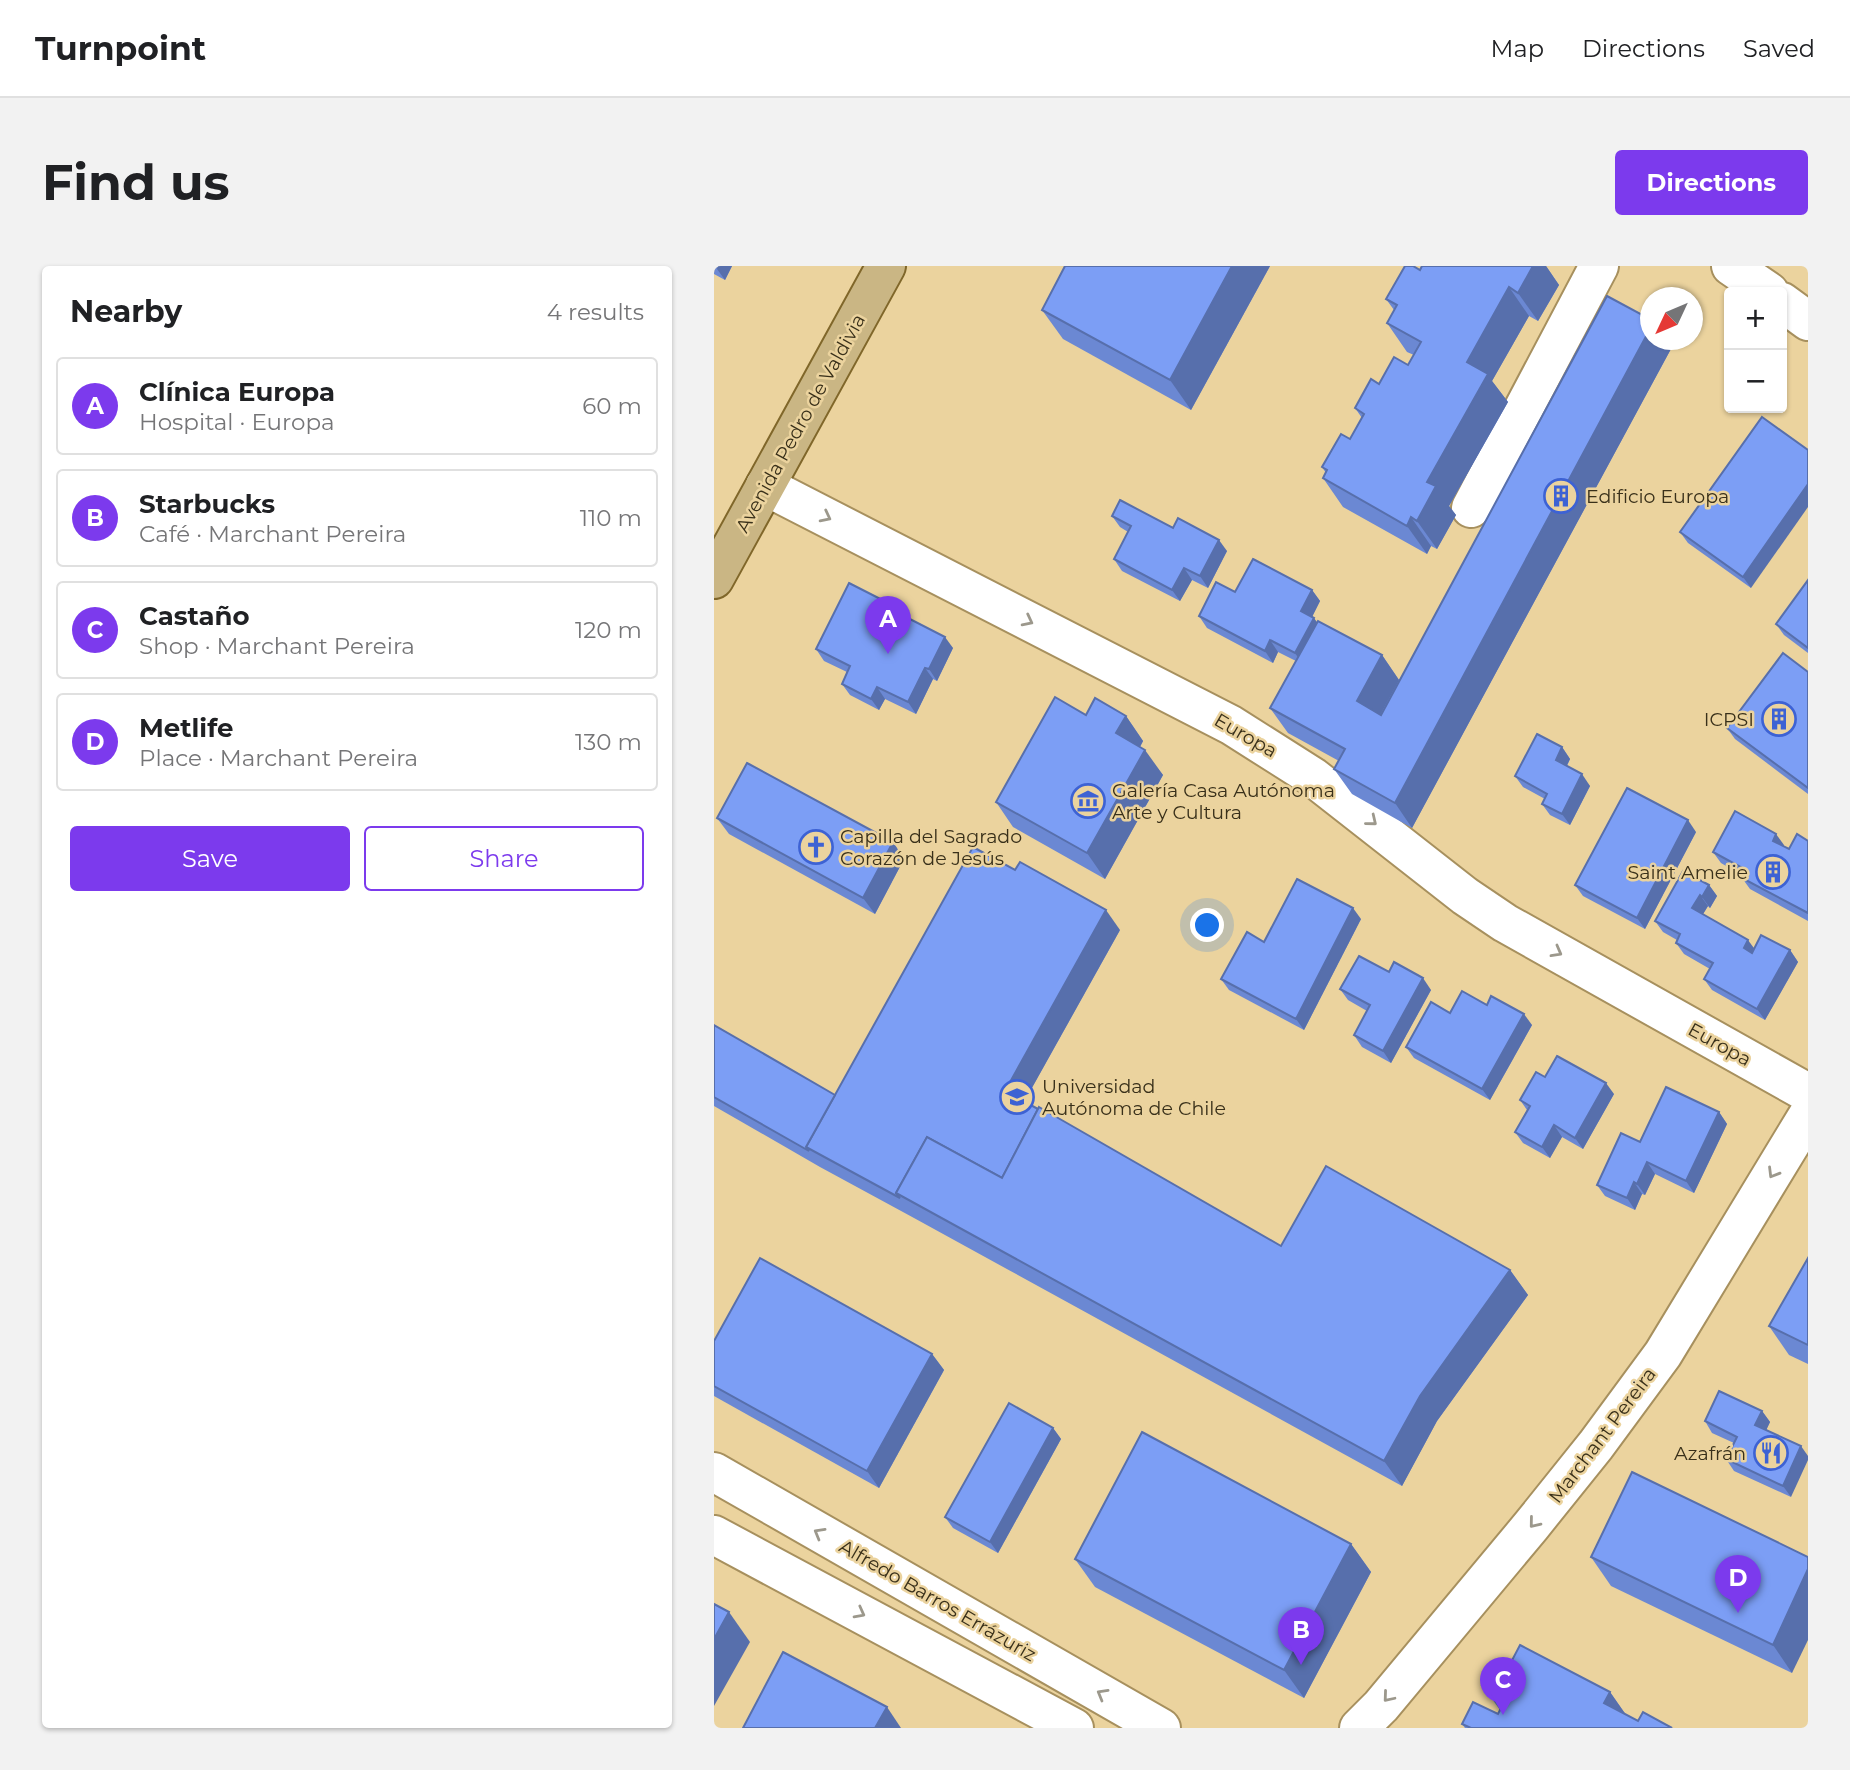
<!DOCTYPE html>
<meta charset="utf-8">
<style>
:root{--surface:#fff;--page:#f2f2f2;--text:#202124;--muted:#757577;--line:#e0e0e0;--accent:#7c3aed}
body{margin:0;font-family:Montserrat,sans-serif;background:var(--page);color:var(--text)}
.controls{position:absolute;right:21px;top:21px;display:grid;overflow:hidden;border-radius:7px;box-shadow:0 2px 5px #0004}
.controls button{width:63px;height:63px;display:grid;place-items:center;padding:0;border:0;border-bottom:2px solid var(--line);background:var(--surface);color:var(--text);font:35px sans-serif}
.compass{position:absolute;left:926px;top:21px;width:63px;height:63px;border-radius:50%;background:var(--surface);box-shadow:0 2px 5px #0004;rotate:226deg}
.you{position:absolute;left:494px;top:660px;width:24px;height:24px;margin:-18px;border:5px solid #fff;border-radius:50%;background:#1a73e8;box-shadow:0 0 0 10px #1a73e833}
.badge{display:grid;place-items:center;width:46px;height:46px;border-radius:50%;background:var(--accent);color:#fff;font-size:23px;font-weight:700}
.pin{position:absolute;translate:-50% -58px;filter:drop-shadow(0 2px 4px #0008)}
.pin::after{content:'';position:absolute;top:37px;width:24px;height:21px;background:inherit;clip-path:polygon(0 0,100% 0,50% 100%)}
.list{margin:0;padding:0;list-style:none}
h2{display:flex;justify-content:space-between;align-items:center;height:91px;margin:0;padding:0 28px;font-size:30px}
h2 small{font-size:23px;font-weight:400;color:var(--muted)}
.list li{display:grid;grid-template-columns:46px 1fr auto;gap:21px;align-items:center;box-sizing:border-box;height:98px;margin:0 14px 14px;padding:0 14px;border:2px solid var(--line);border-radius:7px}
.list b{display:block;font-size:26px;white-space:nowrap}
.list p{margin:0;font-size:23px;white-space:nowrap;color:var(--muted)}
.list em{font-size:23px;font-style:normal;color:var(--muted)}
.actions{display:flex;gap:14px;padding:21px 28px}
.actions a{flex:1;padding:16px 0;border:2px solid var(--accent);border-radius:7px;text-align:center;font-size:24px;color:var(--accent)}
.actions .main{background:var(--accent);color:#fff}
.map{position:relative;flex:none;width:1094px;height:1462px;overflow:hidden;border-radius:7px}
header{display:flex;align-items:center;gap:42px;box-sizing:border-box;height:98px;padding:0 35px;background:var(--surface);border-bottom:2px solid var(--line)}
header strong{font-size:33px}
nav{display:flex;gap:38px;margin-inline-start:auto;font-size:24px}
.intro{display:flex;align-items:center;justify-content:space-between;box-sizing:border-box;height:168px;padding:0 42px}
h1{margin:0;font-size:49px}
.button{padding:18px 32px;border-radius:7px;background:var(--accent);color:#fff;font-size:24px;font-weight:700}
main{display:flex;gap:42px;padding:0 42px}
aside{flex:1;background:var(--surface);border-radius:7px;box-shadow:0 2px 5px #0004}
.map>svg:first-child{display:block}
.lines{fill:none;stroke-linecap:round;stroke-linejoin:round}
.minor-casing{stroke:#a7905e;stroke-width:42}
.major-casing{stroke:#80672a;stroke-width:42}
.minor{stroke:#fff;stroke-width:38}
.major{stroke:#cab684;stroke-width:38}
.wall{fill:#6b88d3}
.shaded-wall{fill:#576fac}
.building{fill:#7c9ef5;stroke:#576fac;stroke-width:2}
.oneway{stroke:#9c988c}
.labels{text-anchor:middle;stroke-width:5;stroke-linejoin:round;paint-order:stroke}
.street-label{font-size:19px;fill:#39301a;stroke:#ebd39e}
.poi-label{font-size:19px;fill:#39301a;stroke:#ebd39e;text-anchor:start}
</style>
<header>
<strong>Turnpoint</strong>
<nav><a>Map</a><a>Directions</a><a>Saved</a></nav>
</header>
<div class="intro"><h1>Find us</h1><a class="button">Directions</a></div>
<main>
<aside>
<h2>Nearby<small>4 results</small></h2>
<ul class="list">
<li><span class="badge">A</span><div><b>Clínica Europa</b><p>Hospital · Europa</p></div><em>60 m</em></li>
<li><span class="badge">B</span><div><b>Starbucks</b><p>Café · Marchant Pereira</p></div><em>110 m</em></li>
<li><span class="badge">C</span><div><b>Castaño</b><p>Shop · Marchant Pereira</p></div><em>120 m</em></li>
<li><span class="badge">D</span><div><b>Metlife</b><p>Place · Marchant Pereira</p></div><em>130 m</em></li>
</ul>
<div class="actions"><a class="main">Save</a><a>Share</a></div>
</aside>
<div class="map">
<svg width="1094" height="1462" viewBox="0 0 1094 1462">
<rect width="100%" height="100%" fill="#ebd39e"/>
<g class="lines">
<g class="minor-casing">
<g id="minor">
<path d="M1017,0L1055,26"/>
<path d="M1068,36L1094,55"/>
<path d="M51,220L517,459L599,511L751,630L791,657L1094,827"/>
<path d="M757,242L885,0"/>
<path d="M0,1206L447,1462"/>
<path d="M0,1269L360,1462"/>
<path d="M645,1462L667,1440L817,1260L882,1179L949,1088L1094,849"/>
</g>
</g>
<g class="major-casing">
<path id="major" d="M0,313L172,0"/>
</g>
<use href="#minor" class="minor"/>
<use href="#major" class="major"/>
</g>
<g class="wall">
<path d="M0,0H18L11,14L0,8Z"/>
<path d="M351,0H556L477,144L349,73L328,44Z"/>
<path d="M832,0L845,19L824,55L815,50L778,115L794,136L735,240L742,249L723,283L717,280L713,288L629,241L609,212L612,207L608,201L636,173L648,152L641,142L665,118L694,99L700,89L693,86L673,57L680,44L672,33L706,4Z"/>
<path d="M936,74H953L958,81L698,562L638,528L620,503L625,495L574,467L556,442L582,395L564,386L559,397L493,362L485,350L521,326L598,324L606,335L598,351L603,357L668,389L685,414Z"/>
<path d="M1048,151L1037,322L974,277L966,266Z"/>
<path d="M398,250L459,262L513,285L494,322L478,314L466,335L408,305L400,293L414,266L406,261Z"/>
<path d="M1094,314V387L1070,369L1062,358Z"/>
<path d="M196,353L239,382L223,415L219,413L202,448L171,433L165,444L136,429L128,418L133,406L110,395L102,383Z"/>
<path d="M1094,406V528L1021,473L1013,462Z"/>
<path d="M372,449L412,450L429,475L426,481L449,509L391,613L299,561L282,536Z"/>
<path d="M848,481L856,493L853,500L876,520L856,559L836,549L828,538L831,533L809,521L801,510Z"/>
<path d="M3,552L179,576L190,593L161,648L15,568Z"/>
<path d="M982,566L931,663L869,630L861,619Z"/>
<path d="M1094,575V655L1036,623L1028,612L1029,610L1007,597L999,586L1070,579V581L1075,583Z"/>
<path d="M995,619L1003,630L996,642L994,640L989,648L1040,682L1076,684L1084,696L1051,754L998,724L990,713L996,703L970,688L962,677L963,674L949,666L941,655Z"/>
<path d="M647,653L590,764L515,724L507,713L550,676Z"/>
<path d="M406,664L310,836L567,980L796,1004L814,1029L723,1155L688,1220L200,952L106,901L0,840V759L121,829Z"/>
<path d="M675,706L717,724L677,797L648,781L640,769L653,745L634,734L626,723Z"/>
<path d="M773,739L818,759L776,834L700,792L692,781L736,747Z"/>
<path d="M831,811L900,828L869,883L848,871L836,892L809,877L801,866L813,844L806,834Z"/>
<path d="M1005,846L1013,858L980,927L941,908L931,929L928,928L921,944L891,930L883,919L926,876Z"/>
<path d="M1094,992V1098L1075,1089L1055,1060Z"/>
<path d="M0,1075L218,1088L230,1104L165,1222L0,1130Z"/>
<path d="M1048,1145L1056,1156L1052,1164L1077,1231L1020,1205L1012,1193L1020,1177L998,1167L991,1155Z"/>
<path d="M339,1162L347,1173L284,1287L239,1262L231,1251Z"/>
<path d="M637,1278L657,1306L590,1432L381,1321L361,1293Z"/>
<path d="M877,1291H1094L1078,1407L897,1320Z"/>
<path d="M793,1404L896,1426L912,1449L924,1455L958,1462H751L748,1458L784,1448L786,1444L768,1419Z"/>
</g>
<g class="shaded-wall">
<path d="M4,0H18L11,14L3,3Z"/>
<path d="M518,0H556L477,144L456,114Z"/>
<path d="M819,0H832L845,19L824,55L804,27Z"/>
<path d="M795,21L815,50L778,115L794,136L735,240L742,249L723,283L703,255L713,216L753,96Z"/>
<path d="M936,63V74H953L958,81L698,562L681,537Z"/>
<path d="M1094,218V241L1037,322L1029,311Z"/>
<path d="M697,251L717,280L713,288L693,260Z"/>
<path d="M505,274L513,285L494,322L486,310Z"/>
<path d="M470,302L478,314L466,335L458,324Z"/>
<path d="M598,324L606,335L595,357L587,345Z"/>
<path d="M600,352L608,363L589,399L581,387Z"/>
<path d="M231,371L239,382L223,415L215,403Z"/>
<path d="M556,374L564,386L559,397L551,385Z"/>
<path d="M668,389L685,414L660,460L643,435Z"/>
<path d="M211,402L219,413L202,448L194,436Z"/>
<path d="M163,421L171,433L165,444L157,433Z"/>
<path d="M412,450L429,475L420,492L402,467Z"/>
<path d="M848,481L856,493L850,505L842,494Z"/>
<path d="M431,484L449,509L391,613L373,587Z"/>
<path d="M868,508L876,520L856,559L848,548Z"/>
<path d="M974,554L982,566L931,663L923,652Z"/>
<path d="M1062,568L1070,579L1067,586L1059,575Z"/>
<path d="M179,576L190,593L161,648L149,632Z"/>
<path d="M995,619L1003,630L996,642L988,631Z"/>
<path d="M986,629L994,640L986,653L978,642Z"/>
<path d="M639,642L647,653L590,764L582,753Z"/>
<path d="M392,644L406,664L305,845L291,825Z"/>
<path d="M1034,674L1042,685L1038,693L1030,682Z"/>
<path d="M1076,684L1084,696L1051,754L1043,743Z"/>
<path d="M709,712L717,724L677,797L669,785Z"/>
<path d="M810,748L818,759L776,834L768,823Z"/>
<path d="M892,817L900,828L869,883L861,872Z"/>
<path d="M1005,846L1013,858L980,927L972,915Z"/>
<path d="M840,859L848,871L836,892L828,881Z"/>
<path d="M933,896L941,908L931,929L923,918Z"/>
<path d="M920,916L928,928L921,944L913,932Z"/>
<path d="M796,1004L814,1029L723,1155L688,1220L670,1195L706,1130Z"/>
<path d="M218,1088L230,1104L165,1222L153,1205Z"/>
<path d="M1048,1145L1056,1156L1049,1171L1041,1159Z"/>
<path d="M339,1162L347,1173L284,1287L276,1276Z"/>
<path d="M1087,1180L1094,1190V1194L1077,1231L1069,1220Z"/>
<path d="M637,1278L657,1306L590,1432L570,1404Z"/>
<path d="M1094,1303V1374L1078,1407L1059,1379Z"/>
<path d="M15,1346L36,1376L0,1440V1373Z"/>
<path d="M896,1426L917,1456L890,1437Z"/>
<path d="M173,1441L187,1462H161Z"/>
</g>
<g class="building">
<path d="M351,0H518L456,114L328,44Z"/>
<path d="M691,0H699L706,4L708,0H819L804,27L795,21L753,96L774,108L713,216L722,220L703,255L697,251L693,260L609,212L613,204L608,201L627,168L636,173L650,148L641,142L657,113L665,118L680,91L694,99L707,76L673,57L683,39L672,33Z"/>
<path d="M893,30L936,53V63L681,537L620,503L631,483L556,442L604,355L668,389L643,435L667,449Z"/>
<path d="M1048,151L1094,184V218L1029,311L966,266Z"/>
<path d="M406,234L459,262L464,252L505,274L486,310L470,302L458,324L400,293L417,260L398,250Z"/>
<path d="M539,293L598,324L587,345L600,352L581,387L556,374L551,385L485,350L502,316L521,326Z"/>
<path d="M1094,314V382L1062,358Z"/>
<path d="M135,317L190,345L188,349L231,371L215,403L211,402L194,436L163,421L157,433L128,418L136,400L102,383Z"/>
<path d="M1069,387L1094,406V522L1013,462Z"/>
<path d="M341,431L372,449L381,432L412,450L402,467L431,484L373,587L282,536Z"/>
<path d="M823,468L848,481L842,494L868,508L848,548L828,538L833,528L801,510Z"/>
<path d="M33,497L179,576L149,632L3,552Z"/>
<path d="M913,522L974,554L923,652L861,619Z"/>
<path d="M1021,545L1062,568L1059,575L1075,583L1083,568L1094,575V647L1028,612L1032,604L999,586Z"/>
<path d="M259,581L301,604L306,596L392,644L291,825L324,843L288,912L213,871L182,927L186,932L92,881Z"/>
<path d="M969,605L995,619L988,631L986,629L978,642L1034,674L1030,682L1038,687L1047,669L1076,684L1043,743L990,713L999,697L962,677L966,668L941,655Z"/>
<path d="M583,613L639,642L582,753L507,713L533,666L550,676Z"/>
<path d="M645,690L675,706L680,696L709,712L669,785L640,769L656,739L626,723Z"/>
<path d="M748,725L773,739L777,730L810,748L768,823L692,781L717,736L736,747Z"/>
<path d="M0,759L121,829L92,881L95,885L0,831Z"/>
<path d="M843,790L892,817L861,872L840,859L828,881L801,866L816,840L806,834L822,806L831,811Z"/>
<path d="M952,821L1005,846L972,915L933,896L923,918L920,916L913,932L883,919L907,867L926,876Z"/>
<path d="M325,841L567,980L612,900L796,1004L706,1130L670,1195L182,927L213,871L288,912Z"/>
<path d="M46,992L218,1088L153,1205L0,1120V1075Z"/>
<path d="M1094,992V1079L1055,1060Z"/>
<path d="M1005,1125L1048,1145L1041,1159L1087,1180L1069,1220L1012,1193L1023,1171L991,1155Z"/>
<path d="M295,1137L339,1162L276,1276L231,1251Z"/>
<path d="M428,1166L637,1278L570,1404L361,1293Z"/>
<path d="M918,1206L1094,1291V1303L1059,1379L877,1291Z"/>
<path d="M0,1338L15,1346L0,1373Z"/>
<path d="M806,1379L896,1426L890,1437L924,1455L929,1446L958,1462H757L748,1458L759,1436L784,1448L792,1432L768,1419L780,1397L793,1404Z"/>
<path d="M69,1386L173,1441L161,1462H29Z"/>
</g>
<defs><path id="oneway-chevron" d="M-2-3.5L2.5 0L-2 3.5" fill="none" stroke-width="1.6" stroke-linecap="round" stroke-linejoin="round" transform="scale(1.75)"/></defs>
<g class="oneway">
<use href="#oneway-chevron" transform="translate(112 251) rotate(27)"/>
<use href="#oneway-chevron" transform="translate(314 355) rotate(27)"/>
<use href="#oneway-chevron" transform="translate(658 555) rotate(39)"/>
<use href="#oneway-chevron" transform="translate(843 686) rotate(29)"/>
<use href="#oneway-chevron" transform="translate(1059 907) rotate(121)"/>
<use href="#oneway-chevron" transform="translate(820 1257) rotate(129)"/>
<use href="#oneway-chevron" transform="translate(105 1267) rotate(-150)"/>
<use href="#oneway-chevron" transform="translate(146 1347) rotate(28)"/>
<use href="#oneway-chevron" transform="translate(388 1428) rotate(-150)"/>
<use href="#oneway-chevron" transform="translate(674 1431) rotate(130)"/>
</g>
<defs>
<g id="building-ring" transform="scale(1.75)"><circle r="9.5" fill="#ebd39e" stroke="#3d62d4" stroke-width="1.5"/><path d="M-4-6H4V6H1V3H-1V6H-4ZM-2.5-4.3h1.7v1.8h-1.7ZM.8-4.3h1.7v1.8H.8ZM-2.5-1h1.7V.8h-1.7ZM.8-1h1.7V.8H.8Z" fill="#3d62d4"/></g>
<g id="museum-ring" transform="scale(1.75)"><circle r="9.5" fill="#ebd39e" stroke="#3d62d4" stroke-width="1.5"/><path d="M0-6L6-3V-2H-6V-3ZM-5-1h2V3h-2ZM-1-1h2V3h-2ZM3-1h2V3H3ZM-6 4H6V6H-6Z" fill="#3d62d4"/></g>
<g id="church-ring" transform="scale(1.75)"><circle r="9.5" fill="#ebd39e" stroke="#3d62d4" stroke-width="1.5"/><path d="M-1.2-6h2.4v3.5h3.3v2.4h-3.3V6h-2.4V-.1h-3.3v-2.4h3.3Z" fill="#3d62d4"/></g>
<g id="university-ring" transform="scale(1.75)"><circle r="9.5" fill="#ebd39e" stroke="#3d62d4" stroke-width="1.5"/><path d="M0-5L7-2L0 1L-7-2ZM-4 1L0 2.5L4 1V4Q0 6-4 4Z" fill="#3d62d4"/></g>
<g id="restaurant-ring" transform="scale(1.75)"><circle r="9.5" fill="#ebd39e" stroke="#3d62d4" stroke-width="1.5"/><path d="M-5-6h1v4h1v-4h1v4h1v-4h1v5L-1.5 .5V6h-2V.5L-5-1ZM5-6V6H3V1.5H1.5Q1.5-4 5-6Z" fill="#3d62d4"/></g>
</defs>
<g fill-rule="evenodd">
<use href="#building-ring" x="847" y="230"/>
<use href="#building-ring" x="1065" y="453"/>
<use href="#museum-ring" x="374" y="535"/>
<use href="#church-ring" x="102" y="581"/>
<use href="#building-ring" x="1059" y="606"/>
<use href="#university-ring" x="303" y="831"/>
<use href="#restaurant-ring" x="1057" y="1187"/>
</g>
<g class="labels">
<g class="street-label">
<text transform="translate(86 157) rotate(-61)" y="7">Avenida Pedro de Valdivia</text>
<text transform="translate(532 469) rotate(30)" y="7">Europa</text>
<text transform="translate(1006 778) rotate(29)" y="7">Europa</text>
<text transform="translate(888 1169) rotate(-53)" y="7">Marchant Pereira</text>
<text transform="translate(224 1334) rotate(30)" y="7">Alfredo Barros Errázuriz</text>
</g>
<g class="poi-label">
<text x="872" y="237">Edificio Europa</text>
<text x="1040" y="460" text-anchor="end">ICPSI</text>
<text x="398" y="531">Galería Casa Autónoma<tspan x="398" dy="22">Arte y Cultura</tspan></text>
<text x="126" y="577">Capilla del Sagrado<tspan x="126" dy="22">Corazón de Jesús</tspan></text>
<text x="1034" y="613" text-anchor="end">Saint Amelie</text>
<text x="328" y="827">Universidad<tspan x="328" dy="22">Autónoma de Chile</tspan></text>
<text x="1032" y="1194" text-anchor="end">Azafrán</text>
</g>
</g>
</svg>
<div class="controls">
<button>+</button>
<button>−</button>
</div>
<svg class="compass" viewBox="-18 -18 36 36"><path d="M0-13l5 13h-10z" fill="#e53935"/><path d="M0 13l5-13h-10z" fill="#757577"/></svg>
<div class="you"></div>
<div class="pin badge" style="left:174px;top:388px">A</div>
<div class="pin badge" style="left:587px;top:1399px">B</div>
<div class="pin badge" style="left:789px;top:1449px">C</div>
<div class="pin badge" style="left:1024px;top:1347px">D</div>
</div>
</main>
